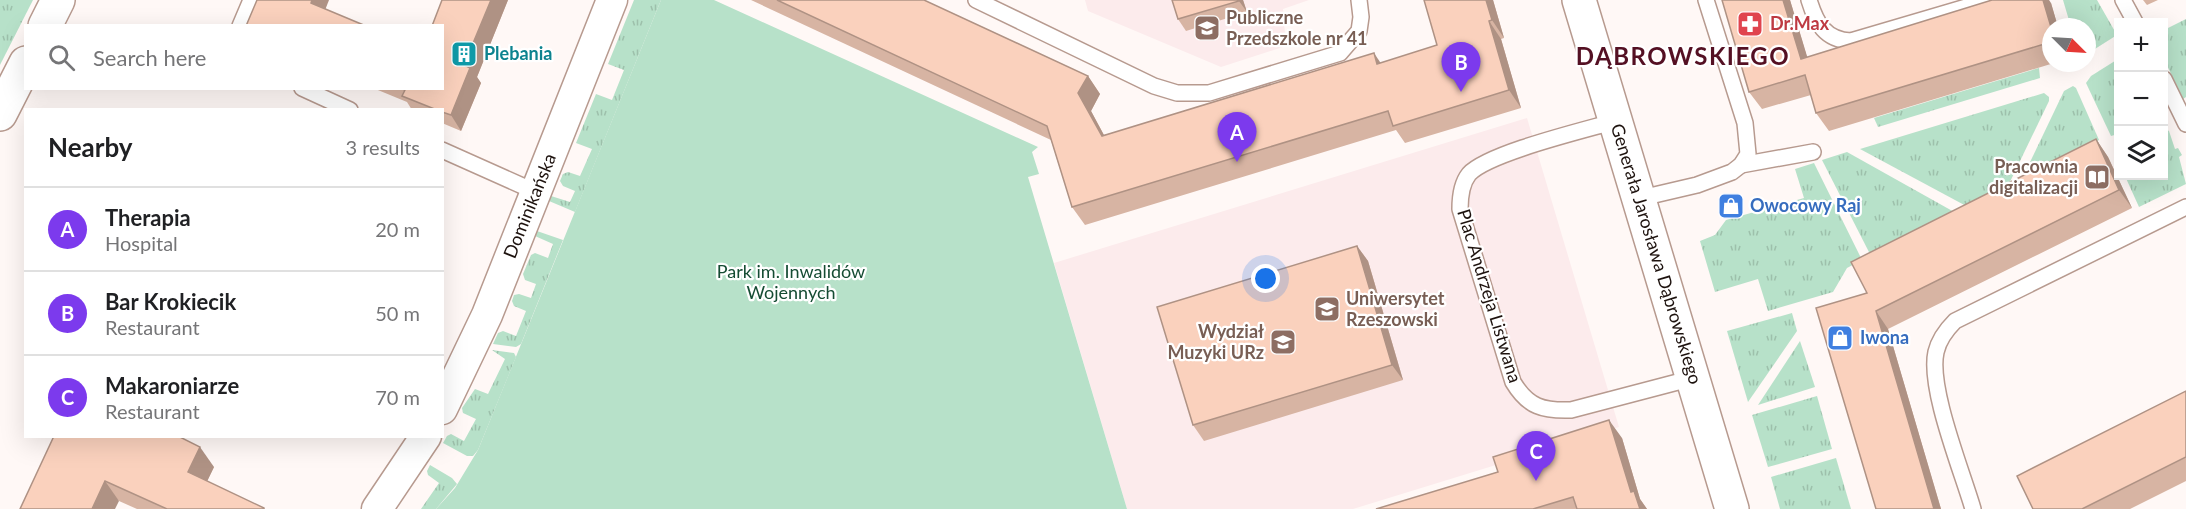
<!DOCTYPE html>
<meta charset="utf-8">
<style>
:root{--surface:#fff;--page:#f6f6f6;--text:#202124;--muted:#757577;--line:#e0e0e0;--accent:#7c3aed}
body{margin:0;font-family:Lato,sans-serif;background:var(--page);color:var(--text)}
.controls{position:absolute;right:18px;top:18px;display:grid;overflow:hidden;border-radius:0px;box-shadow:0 6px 24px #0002}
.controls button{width:54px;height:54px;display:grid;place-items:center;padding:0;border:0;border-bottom:2px solid var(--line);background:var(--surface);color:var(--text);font:30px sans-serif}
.compass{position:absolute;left:2042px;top:18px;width:54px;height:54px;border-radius:50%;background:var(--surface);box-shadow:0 6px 24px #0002;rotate:114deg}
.you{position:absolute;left:1266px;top:279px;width:21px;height:21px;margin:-15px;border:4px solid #fff;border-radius:50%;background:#1a73e8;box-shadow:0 0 0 9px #1a73e833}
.badge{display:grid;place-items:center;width:39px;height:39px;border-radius:50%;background:var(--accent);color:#fff;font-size:20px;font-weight:700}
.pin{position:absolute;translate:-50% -50px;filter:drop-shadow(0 2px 3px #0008)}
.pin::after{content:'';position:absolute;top:32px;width:21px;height:18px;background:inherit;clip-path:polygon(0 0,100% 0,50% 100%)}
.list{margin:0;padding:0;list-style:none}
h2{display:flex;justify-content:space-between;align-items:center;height:78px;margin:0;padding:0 24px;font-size:26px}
h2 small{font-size:20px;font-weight:400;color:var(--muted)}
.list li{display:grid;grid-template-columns:39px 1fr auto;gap:18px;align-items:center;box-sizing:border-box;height:84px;padding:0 24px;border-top:2px solid var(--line)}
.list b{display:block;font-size:22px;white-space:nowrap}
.list p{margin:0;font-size:20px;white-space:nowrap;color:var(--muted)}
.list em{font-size:20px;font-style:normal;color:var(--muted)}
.icon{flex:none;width:33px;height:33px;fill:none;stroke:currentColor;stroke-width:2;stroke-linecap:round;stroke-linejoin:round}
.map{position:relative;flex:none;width:2186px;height:509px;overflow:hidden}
.search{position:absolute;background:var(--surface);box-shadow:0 6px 24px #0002;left:24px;top:24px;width:420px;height:66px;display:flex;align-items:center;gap:15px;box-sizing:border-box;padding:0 21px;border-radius:0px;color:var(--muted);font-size:22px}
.panel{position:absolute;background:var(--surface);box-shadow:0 6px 24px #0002;left:24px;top:108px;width:420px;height:330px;border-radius:0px}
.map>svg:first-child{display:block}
.education{fill:#fcebec}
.grass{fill:url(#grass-tufts)}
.green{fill:#b7e1c9}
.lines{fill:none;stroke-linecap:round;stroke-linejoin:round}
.service-casing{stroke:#b79a8f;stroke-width:18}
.minor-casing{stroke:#b79a8f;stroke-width:33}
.secondary-casing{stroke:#b79a8f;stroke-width:36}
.primary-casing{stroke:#b79a8f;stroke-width:36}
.service{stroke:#fff;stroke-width:15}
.minor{stroke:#fff;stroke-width:30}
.secondary{stroke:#fff;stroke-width:33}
.primary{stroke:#fff;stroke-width:33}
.wall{fill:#d7b4a3}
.shaded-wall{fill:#af9284}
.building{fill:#fad1bd;stroke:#af9284;stroke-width:1.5}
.labels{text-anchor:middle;stroke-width:4.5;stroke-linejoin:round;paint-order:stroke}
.education-label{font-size:18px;font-weight:bold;fill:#785e54;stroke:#fff;text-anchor:start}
.health-label{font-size:18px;font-weight:bold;fill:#be3a42;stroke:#fff;text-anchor:start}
.culture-label{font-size:18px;font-weight:bold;fill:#0d838f;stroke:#fff;text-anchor:start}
.street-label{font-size:18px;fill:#1d120e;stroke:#fff}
.shop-label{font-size:18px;font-weight:bold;fill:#366cbe;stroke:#fff;text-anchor:start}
.park-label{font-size:18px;fill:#154c33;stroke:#fff}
.district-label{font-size:24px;font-weight:bold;letter-spacing:1.5px;fill:#541023;stroke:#fff}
</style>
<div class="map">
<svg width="2186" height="509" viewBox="0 0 2186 509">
<defs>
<pattern id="grass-tufts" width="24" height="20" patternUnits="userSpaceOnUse" patternTransform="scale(1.5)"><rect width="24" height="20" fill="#b7e1c9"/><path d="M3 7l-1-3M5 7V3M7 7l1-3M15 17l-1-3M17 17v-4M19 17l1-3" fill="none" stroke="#9dc0ab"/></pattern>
</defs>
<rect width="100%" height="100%" fill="#fff8f6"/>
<g class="education">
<path d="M1085,0H1309L1283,9L1286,46L1221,67L1088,11Z"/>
<path d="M1527,118L1619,427L1353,509H1127L1054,263Z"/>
</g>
<g class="grass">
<path d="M0,0H33L0,65Z"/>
<path d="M634,0H661L575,212L549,201L551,196L570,202L575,191L563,186L560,181L563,174L568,172L580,176L592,149L576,143L596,94L612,100L624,70L608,64Z"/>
<path d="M2063,0H2097L2117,35L2087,54V27H2071Z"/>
<path d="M2186,19V97L2183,99L2164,59V30Z"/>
<path d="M2118,59V134L2111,136L2086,83L2091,76Z"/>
<path d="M2039,68L2040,78L1878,127L1874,118Z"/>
<path d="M2073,86L2076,88L2099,140L2021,181L2064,91Z"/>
<path d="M2044,93L2049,97V101L2007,188L1968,207L1860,149Z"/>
<path d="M2164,128L2169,131L2175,149L2178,148L2182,155L2179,157L2186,184L2139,207L2125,176H2164Z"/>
<path d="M1847,152L1956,213L1871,256L1822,160Z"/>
<path d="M1814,163L1862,260L1847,268L1833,292L1768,311L1758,279L1715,292L1700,241L1715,235L1726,220L1804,198L1795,169Z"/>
<path d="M537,231L563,240L521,344L516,347L493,344L498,333L503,331L516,336L526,311L514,306L512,301L514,295L519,294L531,298L536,284L525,280L523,274L531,255L535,253L548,258L553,244L535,236Z"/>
<path d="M1792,313L1797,331L1748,402L1727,331Z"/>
<path d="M1800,341L1815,387L1758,405Z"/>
<path d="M492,350L514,353L516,357L478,450L473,456H467L443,443L447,436L451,434L464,441L476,419L463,413L462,408L475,389L488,394L505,359Z"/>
<path d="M1817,396L1832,449L1768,467L1752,415Z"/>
<path d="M1836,458L1851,509H1780L1771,477Z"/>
<path d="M430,465L452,478L457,484L436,509H421L439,483L428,475L427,471Z"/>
</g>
<path class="green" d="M661,0H714L1038,147L1032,152L1039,174L1028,177L1127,509H436L455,488L478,450Z"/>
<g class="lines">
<g class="service-casing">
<g id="service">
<path d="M976,0L1154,86L1177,93H1209L1340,53L1359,31L1361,17L1359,0"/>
<path d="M1809,0C1816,23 1825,40 1851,41L1990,0"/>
<path d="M2123,0L2135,22"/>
<path d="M240,26L251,0"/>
<path d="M2164,79L2186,124"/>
<path d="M302,88L350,110"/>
<path d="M1616,121C1585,130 1488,153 1469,174C1461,184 1460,197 1460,209L1513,382C1528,407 1543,411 1571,410L1693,378"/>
<path d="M442,150L536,192"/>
<path d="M1741,165L1813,152"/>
<path d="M1637,199L1697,185L1732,172L1741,165L1748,154L1745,123L1706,0"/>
<path d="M1973,509C1962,471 1928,388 1936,352C1939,339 1946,330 1955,321L2186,207"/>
</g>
</g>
<g class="minor-casing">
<g id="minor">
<path d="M442,409L487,315L612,0"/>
<path d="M377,509L426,436"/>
</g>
</g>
<g class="secondary-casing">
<path id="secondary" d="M1579,0L1732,509"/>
</g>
<g class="primary-casing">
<g id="primary">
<path d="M45,26L58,0"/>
<path d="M0,114L26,63"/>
</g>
</g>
<use href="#service" class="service"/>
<use href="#minor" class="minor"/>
<use href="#secondary" class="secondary"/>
<use href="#primary" class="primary"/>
</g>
<g class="wall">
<path d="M442,0H508L477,77L481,83L461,131L442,123V110H412L407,102L373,88H442Z"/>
<path d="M751,0H924L1088,76L1100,94L1091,111L1104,135L1381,63L1437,45L1493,0L1504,38L1501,39L1521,108L1405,143L1396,130L1085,225L1072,207L1051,140Z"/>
<path d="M1172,0H1243L1247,12L1186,31L1178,19Z"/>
<path d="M1722,0H1790L1807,57L2051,3L2058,27H2051V63H2054L1829,131L1816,113L1811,95L1762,109L1749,92Z"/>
<path d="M2143,0H2158L2147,5Z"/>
<path d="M2096,139L2108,157L2132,208L1888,329L1941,509H1876L1867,293Z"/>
<path d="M1357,246L1368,261L1403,380L1204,441L1193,425Z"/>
<path d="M2186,391V481L2130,509H2033Z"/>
<path d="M54,436L214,467L207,481L265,509H137L119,501Z"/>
<path d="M1622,438L1640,499L1647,509H1376Z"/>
</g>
<g class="shaded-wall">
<path d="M312,0H329L322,18L311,3Z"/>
<path d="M491,0H508L477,77L481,83L461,131L451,115L464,65Z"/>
<path d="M1238,0H1243L1247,12L1239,1Z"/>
<path d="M1486,0H1493L1504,38L1492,20Z"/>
<path d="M1783,0H1790L1813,76L1801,59Z"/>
<path d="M2043,0H2049L2051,3L2058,27H2051Z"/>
<path d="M1489,21L1501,39L1521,108L1509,90Z"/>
<path d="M1374,53L1386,71L1377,64Z"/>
<path d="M1088,76L1100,94L1091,111L1114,154L1102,136L1078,93Z"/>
<path d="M2096,139L2108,157L2132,208L2119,190Z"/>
<path d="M1357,246L1368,261L1403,380L1392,365Z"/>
<path d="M1876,311L1888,329L1941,509H1934Z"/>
<path d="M1609,420L1622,438L1640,499L1647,509H1640L1631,492Z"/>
<path d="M200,447L214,467L202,492L188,472Z"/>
<path d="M105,481L119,501L115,509H92Z"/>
</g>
<g class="building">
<path d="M257,0H312L311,3L366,26H246Z"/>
<path d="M442,0H491L464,65L470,68L451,115L442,112V110H437L402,96L405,90L400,88H442V26H432Z"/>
<path d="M777,0H924L1088,76L1078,93L1102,136L1374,53L1377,64L1437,45L1424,0H1486L1492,20L1489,21L1509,90L1393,126L1388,111L1072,207L1047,126Z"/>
<path d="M1172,0H1238L1239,1L1178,19Z"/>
<path d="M1722,0H1783L1801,59L1992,0H2043L2051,27V42L1816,113L1805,75L1749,92Z"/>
<path d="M2096,139L2119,190L1876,311L1934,509H1876L1816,308L1867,293L1851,262Z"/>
<path d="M1357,246L1392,365L1193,425L1157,307Z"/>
<path d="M2186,391V457L2082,509H2033L2017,476Z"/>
<path d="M1609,420L1631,492L1634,491L1640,509H1577L1573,497L1533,509H1376L1498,472L1493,457Z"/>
<path d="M54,436H178L200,447L188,472L264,508V509H167L105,481L92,509H20Z"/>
</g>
<defs>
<g id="pharmacy-square" transform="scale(1.35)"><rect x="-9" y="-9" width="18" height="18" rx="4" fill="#e0444e" stroke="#fff"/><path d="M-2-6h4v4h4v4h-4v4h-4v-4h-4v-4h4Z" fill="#fff"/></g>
<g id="school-square" transform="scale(1.35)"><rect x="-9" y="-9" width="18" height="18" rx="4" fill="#8d6e63" stroke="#fff"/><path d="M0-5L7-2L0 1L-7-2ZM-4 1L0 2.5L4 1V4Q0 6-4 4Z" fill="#fff"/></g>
<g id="building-square" transform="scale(1.35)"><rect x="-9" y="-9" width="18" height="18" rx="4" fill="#0f9aa8" stroke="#fff"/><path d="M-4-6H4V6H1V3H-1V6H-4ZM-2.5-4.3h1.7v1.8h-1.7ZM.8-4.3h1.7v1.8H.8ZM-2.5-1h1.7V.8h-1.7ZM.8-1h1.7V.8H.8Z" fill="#fff"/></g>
<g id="library-square" transform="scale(1.35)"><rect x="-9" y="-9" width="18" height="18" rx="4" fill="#8d6e63" stroke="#fff"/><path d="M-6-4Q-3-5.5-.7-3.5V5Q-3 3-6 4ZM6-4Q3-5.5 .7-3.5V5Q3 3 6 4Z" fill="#fff"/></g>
<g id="shop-square" transform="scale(1.35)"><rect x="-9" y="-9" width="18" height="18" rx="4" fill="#3f7fe0" stroke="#fff"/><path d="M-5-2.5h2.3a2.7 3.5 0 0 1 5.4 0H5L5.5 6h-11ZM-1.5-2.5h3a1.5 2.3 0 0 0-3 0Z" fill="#fff"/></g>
<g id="university-square" transform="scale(1.35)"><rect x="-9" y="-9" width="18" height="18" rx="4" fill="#8d6e63" stroke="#fff"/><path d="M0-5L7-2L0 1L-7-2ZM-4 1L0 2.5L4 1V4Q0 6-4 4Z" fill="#fff"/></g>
</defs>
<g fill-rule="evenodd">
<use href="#pharmacy-square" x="1750" y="24"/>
<use href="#school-square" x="1207" y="28"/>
<use href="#building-square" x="464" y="54"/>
<use href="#library-square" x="2097" y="177"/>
<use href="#shop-square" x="1731" y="206"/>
<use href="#university-square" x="1327" y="309"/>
<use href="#shop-square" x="1840" y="338"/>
<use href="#school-square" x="1283" y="342"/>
</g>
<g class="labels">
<g class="education-label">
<text x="1226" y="24">Publiczne<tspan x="1226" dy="21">Przedszkole nr 41</tspan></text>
<text x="2078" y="173" text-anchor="end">Pracownia<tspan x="2078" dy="21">digitalizacji</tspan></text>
<text x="1346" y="305">Uniwersytet<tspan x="1346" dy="21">Rzeszowski</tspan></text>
<text x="1264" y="338" text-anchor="end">Wydział<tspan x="1264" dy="21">Muzyki URz</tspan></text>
</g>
<g class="health-label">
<text x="1770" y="30">Dr.Max</text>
</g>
<g class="culture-label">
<text x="484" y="60">Plebania</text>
</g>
<g class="street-label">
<text transform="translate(530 206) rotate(-68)" y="6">Dominikańska</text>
<text transform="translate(1656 254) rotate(73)" y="6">Generała Jarosława Dąbrowskiego</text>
<text transform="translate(1489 296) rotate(73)" y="6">Plac Andrzeja Listwana</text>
</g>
<g class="shop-label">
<text x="1750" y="212">Owocowy Raj</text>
<text x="1860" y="344">Iwona</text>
</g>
<g class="park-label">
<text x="791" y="278">Park im. Inwalidów<tspan x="791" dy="21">Wojennych</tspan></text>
</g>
<g class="district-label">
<text x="1683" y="65">DĄBROWSKIEGO</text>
</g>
</g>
</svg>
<div class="controls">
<button>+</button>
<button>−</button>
<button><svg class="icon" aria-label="layers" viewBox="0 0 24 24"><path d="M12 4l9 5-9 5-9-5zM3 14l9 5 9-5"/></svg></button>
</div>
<svg class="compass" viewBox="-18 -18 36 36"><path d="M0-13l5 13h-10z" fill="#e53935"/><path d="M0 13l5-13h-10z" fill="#757577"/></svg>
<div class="you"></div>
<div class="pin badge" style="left:1237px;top:162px">A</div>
<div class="pin badge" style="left:1461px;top:92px">B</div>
<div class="pin badge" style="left:1536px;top:481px">C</div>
<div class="search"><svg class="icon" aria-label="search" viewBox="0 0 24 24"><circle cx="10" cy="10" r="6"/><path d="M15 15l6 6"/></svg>Search here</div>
<section class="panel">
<h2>Nearby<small>3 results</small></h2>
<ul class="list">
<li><span class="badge">A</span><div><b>Therapia</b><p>Hospital</p></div><em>20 m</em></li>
<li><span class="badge">B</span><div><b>Bar Krokiecik</b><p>Restaurant</p></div><em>50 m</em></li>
<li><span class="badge">C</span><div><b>Makaroniarze</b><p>Restaurant</p></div><em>70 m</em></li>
</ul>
</section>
</div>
